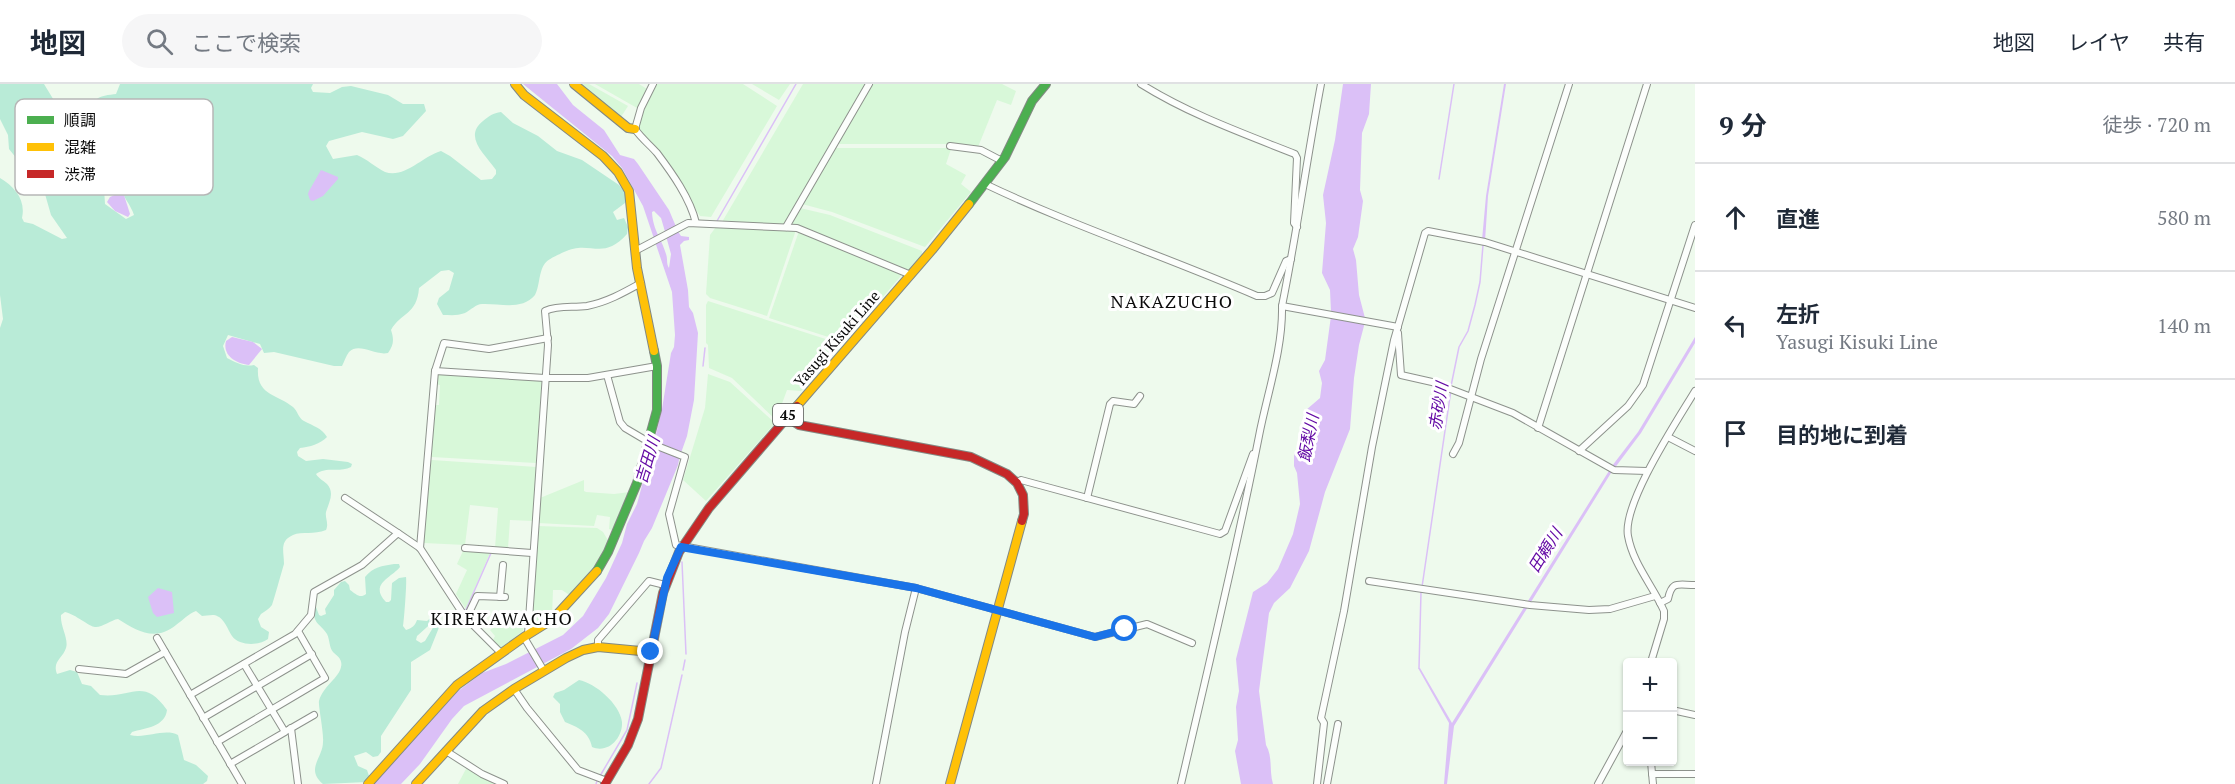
<!DOCTYPE html>
<html lang="ja">
<meta charset="utf-8">
<style>
:root{--surface:#fff;--page:#f6f6f7;--text:#1f2937;--muted:#747a83;--line:#e0e1e3}
body{margin:0;font-family:"PT Serif","Noto Sans JP",serif;background:var(--page);color:var(--text)}
.controls{position:absolute;right:18px;bottom:18px;display:grid;overflow:hidden;border-radius:6px;box-shadow:0 2px 4px #0004}
.controls button{width:54px;height:54px;display:grid;place-items:center;padding:0;border:0;border-bottom:2px solid var(--line);background:var(--surface);color:var(--text);font:30px sans-serif}
.stop{position:absolute;width:18px;height:18px;margin:-14px;border:4px solid #1a73e8;border-radius:50%;background:#fff}
.stop.end{background:#1a73e8;border-color:#fff;box-shadow:0 2px 6px #0008}
.list{margin:0;padding:0;list-style:none}
h2{display:flex;justify-content:space-between;align-items:center;height:78px;margin:0;padding:0 24px;font-size:26px}
h2 small{font-size:20px;font-weight:400;color:var(--muted)}
.list li{display:grid;grid-template-columns:39px 1fr auto;gap:18px;align-items:center;box-sizing:border-box;height:108px;padding:0 24px;border-top:2px solid var(--line)}
.list b{display:block;font-size:22px;white-space:nowrap}
.list p{margin:0;font-size:20px;white-space:nowrap;color:var(--muted)}
.list em{font-size:20px;font-style:normal;color:var(--muted)}
.icon{flex:none;width:33px;height:33px;fill:none;stroke:currentColor;stroke-width:2;stroke-linecap:round;stroke-linejoin:round}
.map{position:relative;flex:none;width:1695px;height:700px;overflow:hidden}
header{display:flex;align-items:center;gap:36px;box-sizing:border-box;height:84px;padding:0 30px;background:var(--surface);border-bottom:2px solid var(--line)}
header strong{font-size:28px}
nav{display:flex;gap:33px;margin-inline-start:auto;font-size:21px}
.search{width:420px;height:54px;background:var(--page);display:flex;align-items:center;gap:15px;box-sizing:border-box;padding:0 21px;border-radius:33px;color:var(--muted);font-size:22px}
main{display:flex}
aside{flex:1;background:var(--surface)}
.map>svg:first-child{display:block}
.farmland{fill:#d8f8d9}
.forest{fill:#b9ebd7}
.water{fill:#dbc0f7}
.lines{fill:none;stroke-linecap:round;stroke-linejoin:round}
.stream{stroke:#dbc0f7;stroke-width:1.5}
.street-casing{stroke:#8d928c;stroke-width:8}
.fast-casing{stroke:#838983;stroke-width:10}
.slow-casing{stroke:#838983;stroke-width:10}
.jam-casing{stroke:#838983;stroke-width:10}
.street{stroke:#fcfefc;stroke-width:6}
.fast{stroke:#4caf50;stroke-width:8}
.slow{stroke:#ffc107;stroke-width:8}
.jam{stroke:#c62828;stroke-width:8}
.route{stroke:#1a73e8;stroke-width:8}
.labels{text-anchor:middle;stroke-width:6;stroke-linejoin:round;paint-order:stroke}
.shield{fill:#fff;stroke:#545454;stroke-width:1.5}
.shield-label{font-size:14px;font-weight:bold;fill:#0a0a0a}
.street-label{font-size:15px;fill:#0a0a0a;stroke:#fff}
.water-label{font-size:16px;font-style:italic;fill:#640ba5;stroke:#fff}
.quarter-label{font-size:18px;letter-spacing:1.5px;fill:#0a0a0a;stroke:#fff}
.key{fill:#fff;stroke:#b6b6b6;stroke-width:1.5}
.key-label{font-size:16px;fill:#0a0a0a}
</style>
<header>
<strong>地図</strong>
<div class="search"><svg class="icon" aria-label="search" viewBox="0 0 24 24"><circle cx="10" cy="10" r="6"/><path d="M15 15l6 6"/></svg>ここで検索</div>
<nav><a>地図</a><a>レイヤ</a><a>共有</a></nav>
</header>
<main>
<div class="map">
<svg width="1695" height="700" viewBox="0 0 1695 700">
<rect width="100%" height="100%" fill="#eefaed"/>
<g class="farmland">
<path d="M579,0H589L628,22L621,33Z"/>
<path d="M595,0H639L647,5L646,10L637,24Z"/>
<path d="M656,0H743L777,22L711,133L700,132L660,69L638,44L644,23Z"/>
<path d="M752,0H790L779,16Z"/>
<path d="M803,0H865L783,141L722,138Z"/>
<path d="M871,0H1002L1016,7L1011,21L997,16L978,63L952,60H837Z"/>
<path d="M836,64H948L951,65L946,80L966,91L961,100L971,108L925,163L832,128L802,120L833,66Z"/>
<path d="M800,124L830,131L922,167V170L909,185H906L793,140L792,137Z"/>
<path d="M716,143L796,146L767,232L710,214L706,210L710,151Z"/>
<path d="M799,147L902,189L901,192L844,258L769,234Z"/>
<path d="M708,217L841,260V262L801,307L787,306L776,336L732,294L709,284L708,261L706,259V221Z"/>
<path d="M442,288L542,296L536,379L432,373L430,371L433,321H439L440,301L435,300L436,290Z"/>
<path d="M708,290L730,298L775,339L706,417L683,396L705,324Z"/>
<path d="M432,376L536,383L533,437L510,436L508,464H495L498,424L470,421L465,461L424,459L430,377Z"/>
<path d="M584,396V407L586,408L614,410L630,408L614,447L609,445L610,433L597,431L594,442L538,439L540,414Z"/>
<path d="M538,442L597,444L603,448L609,458L595,486L571,512L562,506H553L552,532L530,544Z"/>
<path d="M466,466L490,469L466,525L456,510L467,486L457,480L463,467Z"/>
<path d="M519,531L525,533L523,547L501,564L493,556L495,552L490,546L509,534L517,538Z"/>
<path d="M467,683L482,693L496,700H458Z"/>
</g>
<g class="forest">
<path d="M0,0H44L58,23L67,30L72,42L76,59L80,65L84,75L104,104L105,120L126,135L134,131C131,121 122,112 121,103C119,94 128,88 126,79C122,75 118,75 114,73C103,65 86,29 95,17C99,11 110,11 116,10L120,0H313L311,4L313,8L330,9L342,3L351,2L388,11L403,20H424L426,27L403,52L393,55L362,48L329,57L326,62L333,75L357,71C367,75 375,83 385,88C404,95 423,72 441,67L450,72L481,96L492,95L496,90V86C485,70 463,53 483,37C489,32 493,29 501,28L513,39L538,52L557,67L582,76L619,101L626,110L625,119L613,128L617,136L624,134L628,143L627,150C602,178 590,155 564,168C545,177 543,177 539,197C538,202 537,207 535,211C522,227 499,219 482,220C476,220 471,226 465,229C457,232 451,231 443,231L437,220L439,214L449,206L454,189L449,186L441,187L419,204C417,231 401,228 391,246C394,255 394,261 388,269C375,272 359,258 349,268C346,272 344,278 342,282H334L274,268L264,269L260,260L228,251L223,262L227,274C237,279 244,283 254,281L258,284C256,312 278,310 293,323C298,327 298,334 304,337C313,342 322,344 327,353C320,360 310,363 300,364L297,368L298,372L306,377L323,375L348,378L352,380L351,383C340,389 326,382 316,390C319,395 323,396 327,400C335,409 329,418 326,428C325,435 329,439 326,446C314,451 302,447 293,451C279,457 284,468 284,480C283,483 273,519 272,521C269,525 265,527 261,530L258,535L261,543L269,548L268,555C259,562 239,562 232,552C228,546 224,534 217,532C214,530 206,532 202,532L196,527C188,530 183,536 176,541C155,558 137,547 118,535C111,536 101,544 95,543C90,543 75,530 65,528L61,531C60,542 69,555 66,564C63,574 52,577 57,590L70,586L77,588L82,600L91,602L100,611C131,615 143,592 167,626C165,643 145,644 132,648L130,651C146,655 164,644 178,651L184,676L196,681L208,692L207,697L203,700H0V244L3,235L0,211V94C15,103 26,116 22,134L24,138L33,140L62,155L67,154L51,131L45,110L9,65L8,51L0,35Z"/>
<path d="M394,480H399L400,483C391,494 369,500 386,518H389L391,516L392,499L399,494L406,493C407,497 404,538 403,542L406,546C412,544 415,542 417,536L427,537L434,531L436,535L417,552L416,556L421,559L425,557L434,542L439,543L438,546L430,566L411,578V606L381,652V668L378,672L373,673L366,668L354,672L358,682L367,686L369,692L367,698L323,700C305,685 323,674 323,658C324,649 318,621 319,617C323,602 339,594 341,583C343,575 337,572 333,568C329,563 330,556 327,550C318,537 313,541 314,522L316,523L319,531L321,532L326,530L325,525L334,511V506L341,498L345,497L349,501L350,506C356,510 360,515 366,510L365,493C373,483 382,482 394,480Z"/>
<path d="M579,596C595,599 620,620 622,638C623,654 608,670 592,663C589,648 578,643 565,638L560,628V620L553,613L555,609L564,606Z"/>
</g>
<g class="water">
<path d="M523,0H557L573,21L604,46L620,71L634,75L638,80L669,126L677,145L666,151L661,134L654,127L652,128C653,147 662,155 666,170C668,176 666,179 669,184L671,170L666,152L677,146L681,152L689,153V156L684,157L680,161L688,206L689,223L693,229L698,249L694,316L687,352L681,369L654,359L662,325L671,269L674,263L675,251L672,208L643,122L622,84L612,72Z"/>
<path d="M1343,0H1371L1369,30L1362,49L1360,106L1363,117L1358,153L1353,165L1356,176L1359,211L1365,234L1331,228L1330,206L1322,189L1326,139L1323,111L1335,56Z"/>
<path d="M1504,0H1506L1488,112L1485,157L1482,156L1486,112Z"/>
<path d="M321,86L338,93V95L323,112L313,117L310,116L308,110L309,107Z"/>
<path d="M119,109L124,111L130,130L128,133L115,127L107,118L110,113Z"/>
<path d="M1331,232L1365,238L1359,261L1354,294L1350,345L1325,408L1309,467L1290,504L1274,519L1269,529L1259,607L1266,661C1273,673 1269,687 1273,700H1241L1235,667L1238,656L1236,623L1239,607L1236,575L1253,508L1267,499L1278,485L1293,450L1300,420L1297,389L1294,382V372L1302,347L1306,326L1320,314L1322,299L1319,287L1325,276Z"/>
<path d="M232,253L253,258L262,265L249,281C237,280 222,272 226,257Z"/>
<path d="M1695,253V259L1641,349L1611,389L1454,642L1447,700H1444L1449,639L1418,584H1420L1452,639L1612,382L1638,348Z"/>
<path d="M653,361L680,371L678,381L652,444L644,457L639,469L609,530L598,544L571,565L464,622L452,635L420,680L401,700H373L458,607L482,589L506,580L563,551L583,532L606,494L622,459L627,440L637,420Z"/>
<path d="M158,504L172,508L174,529L157,533L153,529L148,513Z"/>
</g>
<g class="lines">
<g class="stream">
<path d="M1439,95L1454,0"/>
<path d="M717,137L796,0"/>
<path d="M703,282L705,264"/>
<path d="M1451,302L1459,263L1468,247L1475,221L1480,198L1483,161"/>
<path d="M682,478L686,570"/>
<path d="M1422,503L1451,306"/>
<path d="M465,528L491,469"/>
<path d="M1419,584L1421,508"/>
<path d="M683,586L685,576"/>
<path d="M600,692L627,646L637,599"/>
<path d="M596,700L597,697"/>
<path d="M649,700L661,684L682,591"/>
</g>
<g class="street-casing">
<g id="street">
<path d="M653,0L641,24L635,45C641,54 650,61 657,69C672,89 690,114 696,139"/>
<path d="M1141,0C1189,30 1242,49 1295,70L1297,74L1294,139L1297,143"/>
<path d="M950,62L981,66L1002,77"/>
<path d="M985,100C1073,142 1167,173 1257,212H1265L1272,209L1286,177L1291,175"/>
<path d="M786,143L869,0"/>
<path d="M635,167L688,139L797,144L911,191"/>
<path d="M1282,222L1398,243"/>
<path d="M1398,249L1401,291L1432,298L1513,329L1614,386L1647,387"/>
<path d="M435,287L444,259L489,265L548,254"/>
<path d="M607,291L620,338L625,344L652,360L685,373L669,430L676,461L916,504L1095,553L1147,540L1192,559"/>
<path d="M1538,344L1647,0"/>
<path d="M1668,353L1695,367"/>
<path d="M1579,367L1628,322L1643,301L1695,141"/>
<path d="M1453,370L1459,359L1481,275L1569,0"/>
<path d="M1017,399L1021,396L1220,450L1225,447L1253,370"/>
<path d="M345,414L398,449"/>
<path d="M1087,414L1110,320L1113,317L1134,320L1140,312"/>
<path d="M420,464L435,287L545,294H588L657,282"/>
<path d="M465,464L532,469"/>
<path d="M1369,497L1530,521L1589,526L1610,525L1655,512"/>
<path d="M500,513L503,481"/>
<path d="M1660,519L1668,515C1672,496 1678,501 1695,501"/>
<path d="M466,535L477,512L505,513"/>
<path d="M528,550L548,261L545,227C559,221 572,224 587,222C607,218 623,209 641,199"/>
<path d="M157,554L242,700"/>
<path d="M525,555L544,587"/>
<path d="M598,563V556L649,497L665,501"/>
<path d="M1651,578L1664,535V527C1653,502 1633,480 1628,452C1622,420 1677,337 1695,307"/>
<path d="M79,585L126,590L165,568"/>
<path d="M514,605L527,624L578,686L607,697"/>
<path d="M190,611L295,550L311,531L314,508L362,481L398,449L420,464L465,533L501,569"/>
<path d="M1672,626L1695,631"/>
<path d="M203,634L312,570"/>
<path d="M291,644L298,700"/>
<path d="M288,646L314,631"/>
<path d="M217,658L325,594L298,547"/>
<path d="M446,667L482,690L504,700"/>
<path d="M1651,678L1653,700"/>
<path d="M230,680L285,648L244,580"/>
<path d="M1652,690H1695"/>
<path d="M876,700L905,548L916,504"/>
<path d="M1181,700C1208,584 1236,469 1259,352C1267,310 1283,265 1282,222C1297,148 1307,74 1321,0"/>
<path d="M1317,700L1324,639L1321,634L1344,527L1372,363L1394,256L1425,149L1428,147L1485,158L1695,224"/>
<path d="M1327,700L1338,640"/>
<path d="M1598,700L1628,645"/>
</g>
</g>
<g class="fast-casing">
<g id="fast">
<path d="M969,120L1005,73L1032,17L1046,0"/>
<path d="M597,487L608,468L637,399L657,326V282L654,267"/>
</g>
</g>
<g class="slow-casing">
<g id="slow">
<path d="M515,0L524,11L603,72L618,88L629,107L637,184L654,267"/>
<path d="M574,0L628,44L635,45"/>
<path d="M797,322L932,166L969,120"/>
<path d="M368,700L457,601L524,553L553,535L597,487"/>
<path d="M416,700L483,627L514,605L566,574L583,566L598,563L651,568"/>
<path d="M950,700L1022,437"/>
</g>
</g>
<g class="jam-casing">
<g id="jam">
<path d="M787,333L799,341L971,373L1007,390L1017,399L1023,411L1024,430L1022,437"/>
<path d="M605,700L628,661L638,635L663,509L679,468L709,424L797,322"/>
</g>
</g>
<use href="#street" class="street"/>
<use href="#fast" class="fast"/>
<use href="#slow" class="slow"/>
<use href="#jam" class="jam"/>
</g>
<g class="lines">
<path class="route" d="M651,568L667,494L681,463L916,504L1095,553L1125,545"/>
</g>
<g class="labels">
<rect class="shield" x="773" y="320" width="30" height="22" rx="4.5"/>
<g class="shield-label">
<text x="788" y="336">45</text>
</g>
<g class="street-label">
<text transform="translate(837 255) rotate(-49)" y="5">Yasugi Kisuki Line</text>
</g>
<g class="water-label">
<text transform="translate(1438 322) rotate(-81)" y="6">赤砂川</text>
<text transform="translate(1308 354) rotate(-79)" y="6">飯梨川</text>
<text transform="translate(647 376) rotate(-73)" y="6">吉田川</text>
<text transform="translate(1545 466) rotate(-58)" y="6">田頼川</text>
</g>
<g class="quarter-label">
<text x="1172" y="224">NAKAZUCHO</text>
<text x="502" y="541">KIREKAWACHO</text>
</g>
</g>
<rect x="15" y="15" width="198" height="96" rx="9" class="key"/>
<rect x="27" y="32" width="27" height="8" fill="#4caf50"/>
<rect x="27" y="59" width="27" height="8" fill="#ffc107"/>
<rect x="27" y="86" width="27" height="8" fill="#c62828"/>
<g class="key-label">
<text x="64" y="42">順調</text>
<text x="64" y="69">混雑</text>
<text x="64" y="96">渋滞</text>
</g>
</svg>
<div class="controls">
<button>+</button>
<button>−</button>
</div>
<div class="stop" style="left:1125px;top:545px"></div>
<div class="stop end" style="left:651px;top:568px"></div>
</div>
<aside>
<h2>9 分<small>徒歩 · 720 m</small></h2>
<ul class="list">
<li><svg class="icon" aria-label="ahead" viewBox="0 0 24 24"><path d="M12 20V5M6 11l6-6 6 6"/></svg><div><b>直進</b></div><em>580 m</em></li>
<li><svg class="icon" aria-label="left" viewBox="0 0 24 24"><path d="M17 20v-9H6M10 6l-5 5 5 5"/></svg><div><b>左折</b><p>Yasugi Kisuki Line</p></div><em>140 m</em></li>
<li><svg class="icon" aria-label="arrive" viewBox="0 0 24 24"><path d="M6 21V4h12l-3 4 3 4H6"/></svg><div><b>目的地に到着</b></div></li>
</ul>
</aside>
</main>
